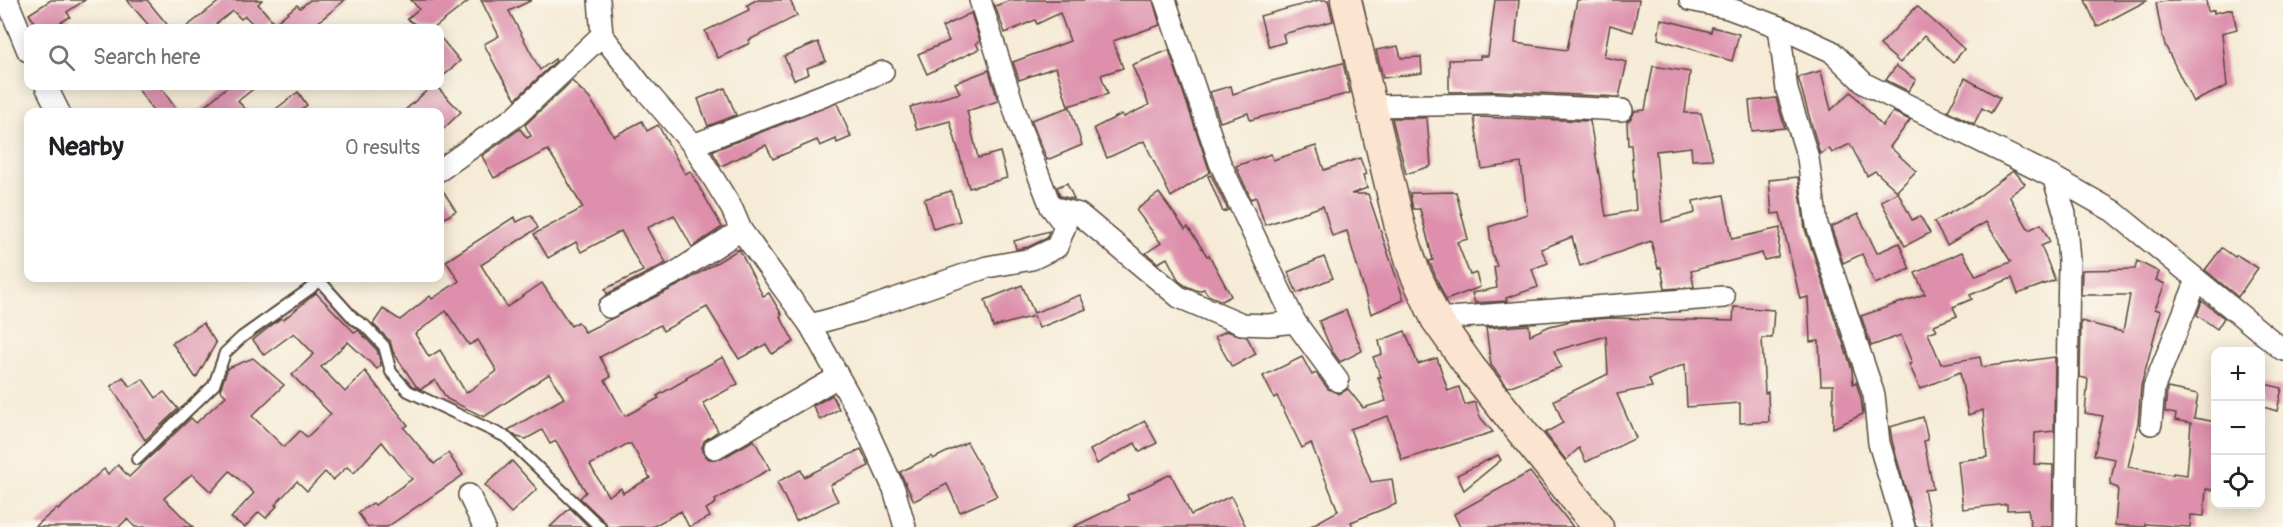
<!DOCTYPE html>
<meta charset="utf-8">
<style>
:root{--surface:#fff;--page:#f6f6f6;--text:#202124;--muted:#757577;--line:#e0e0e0}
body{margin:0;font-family:Pangolin,sans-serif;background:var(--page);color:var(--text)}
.controls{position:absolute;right:18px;bottom:18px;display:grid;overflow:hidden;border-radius:12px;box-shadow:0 3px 15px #0003}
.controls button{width:54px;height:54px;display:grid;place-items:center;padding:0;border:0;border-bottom:2px solid var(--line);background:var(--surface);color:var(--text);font:30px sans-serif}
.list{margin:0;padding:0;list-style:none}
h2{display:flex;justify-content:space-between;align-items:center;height:78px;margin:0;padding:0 24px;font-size:26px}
h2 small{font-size:20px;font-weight:400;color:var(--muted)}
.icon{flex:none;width:33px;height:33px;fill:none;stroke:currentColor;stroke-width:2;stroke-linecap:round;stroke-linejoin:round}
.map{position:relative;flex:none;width:2283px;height:527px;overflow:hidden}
.search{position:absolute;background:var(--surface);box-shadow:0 3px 15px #0003;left:24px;top:24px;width:420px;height:66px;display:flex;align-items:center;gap:15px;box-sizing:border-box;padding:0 21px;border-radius:12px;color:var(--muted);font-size:22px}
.panel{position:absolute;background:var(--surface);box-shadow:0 3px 15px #0003;left:24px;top:108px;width:420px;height:174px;border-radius:12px}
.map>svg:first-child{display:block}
.building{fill:#dd8fac;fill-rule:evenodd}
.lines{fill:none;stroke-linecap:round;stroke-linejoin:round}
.lane-casing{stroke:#57473a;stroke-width:14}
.street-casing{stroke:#57473a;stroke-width:24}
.secondary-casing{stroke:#57473a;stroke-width:33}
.lane{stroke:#fff;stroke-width:10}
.street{stroke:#fff;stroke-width:21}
.secondary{stroke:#fce5d0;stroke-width:30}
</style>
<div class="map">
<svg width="2283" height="527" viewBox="0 0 2283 527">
<rect width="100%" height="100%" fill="#fbf7ec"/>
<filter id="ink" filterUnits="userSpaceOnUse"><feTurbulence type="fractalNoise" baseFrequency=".0167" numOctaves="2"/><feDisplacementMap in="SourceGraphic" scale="12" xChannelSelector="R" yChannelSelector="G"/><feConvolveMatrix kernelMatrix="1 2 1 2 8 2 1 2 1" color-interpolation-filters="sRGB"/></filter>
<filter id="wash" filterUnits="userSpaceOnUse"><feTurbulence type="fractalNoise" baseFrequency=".008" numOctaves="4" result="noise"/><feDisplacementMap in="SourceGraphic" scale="24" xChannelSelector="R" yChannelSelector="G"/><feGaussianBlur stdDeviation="1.35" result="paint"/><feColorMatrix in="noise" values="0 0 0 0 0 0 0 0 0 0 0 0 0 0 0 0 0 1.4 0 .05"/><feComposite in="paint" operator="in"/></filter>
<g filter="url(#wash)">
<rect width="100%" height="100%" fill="#f5ebd6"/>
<g id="blocks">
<g class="building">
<path d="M51,0H85L67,12L70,17L51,28H38L29,14Z"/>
<path d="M127,0H147L170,28H151Z"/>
<path d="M221,0H262L258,4L272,20L263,28H257L245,16L241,19L233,11L211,28H185Z"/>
<path d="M310,0H345L311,28H269L297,5L300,8Z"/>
<path d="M411,0H470L434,28H421L407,19L419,9Z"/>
<path d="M481,0H532L509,11L540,70L555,59L556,61L516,99L498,71L484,44L499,36Z"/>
<path d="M756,0H790L797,16L749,40L750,43L718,58L705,31L749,10L747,5Z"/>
<path d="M1011,0H1153L1160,25L1113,41L1123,68L1101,75L1108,94L1068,106L1056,67L1019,80L1013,62L1070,41L1060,13L1037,24L1035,20L1005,33L995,6Z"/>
<path d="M1319,0H1328L1333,21L1283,34L1285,42L1269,47L1260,16Z"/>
<path d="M1495,0H1519L1515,43L1567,50L1577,0H1639L1633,32L1610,25L1604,57L1627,62L1619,97L1495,91L1449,92V60L1480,59V56H1488Z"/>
<path d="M2085,0H2148L2097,27Z"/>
<path d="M2171,0H2206L2208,12L2214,10V13L2232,9L2237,29L2222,33L2227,86L2193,102L2165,45L2161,30L2156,3Z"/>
<path d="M1917,6L1964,49L1953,63L1924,36L1900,63L1880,45Z"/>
<path d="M971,13L980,41L976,43L979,49L927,74L918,54L949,41L942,27Z"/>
<path d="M1661,19L1711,32L1712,27L1739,34L1732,61L1658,39Z"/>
<path d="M440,37L460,61L440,79Z"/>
<path d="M818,42L826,61L807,68L809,74L794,80L784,56Z"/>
<path d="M1398,46L1401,58L1421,57L1422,73L1383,78L1376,50Z"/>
<path d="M1169,50L1210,172L1171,197L1144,141L1107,158L1094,128L1122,114L1124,117L1149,105L1132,65Z"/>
<path d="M1343,63L1350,93L1250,120L1248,113L1220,122L1210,92L1231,86L1233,94L1272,81Z"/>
<path d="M1653,66L1690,72L1685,113H1701L1713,159L1692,160L1691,147L1656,151L1662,222L1695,213L1693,201L1724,195L1732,239L1780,228L1778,257L1764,260L1762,253L1691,271L1694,287L1665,289L1661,267L1658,268L1651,241L1580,266L1572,237L1541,249L1548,263L1532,269L1538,287L1506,298L1507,301L1475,303L1472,293L1497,288L1494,267L1497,266L1492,253L1489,227L1527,214L1521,163L1482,169L1474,117L1590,121L1606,216L1636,210L1631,145H1628L1627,122L1632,117L1635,111L1645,110Z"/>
<path d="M1896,66L1916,80L1908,91L1886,80Z"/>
<path d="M989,70L998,101L967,111L978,158L1000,152L1007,178L969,188L950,121L917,130L910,107L960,93L955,83Z"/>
<path d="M1821,71L1831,110L1851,92L1882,126L1893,112L1910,120L1890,147L1916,171L1897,191L1875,171L1867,176L1850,144L1832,153L1829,148L1820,154L1798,77Z"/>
<path d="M1965,78L2000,98L1991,113L1982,108L1974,124L1948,111Z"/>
<path d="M572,81L590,99L614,136L642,121L647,131L658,125L685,174L690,171L722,227L692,247L674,215L647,228L666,263L607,294L605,289L643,271L621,231L581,252L576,242L548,258L534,234L583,208L561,170L548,150L494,178L482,156L520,129L527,138L531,136L525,125Z"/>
<path d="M136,86H160L178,112H154Z"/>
<path d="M228,86H257L238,101L248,112H198Z"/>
<path d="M432,86H436L461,112L440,132V112H403Z"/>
<path d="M725,88L736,115L708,126L698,99Z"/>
<path d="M298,92L307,105L298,112H272Z"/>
<path d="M1776,98L1785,128L1752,131L1749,101Z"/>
<path d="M837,103L851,137L837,143L836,139L820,146L817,140L773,159L766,145L721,166L712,151Z"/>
<path d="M1070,107L1082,145L1047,160L1031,120Z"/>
<path d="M1392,118H1427L1431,166L1406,174Z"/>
<path d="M1316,146L1324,170L1360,158L1366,174L1363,175L1367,188L1351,194H1368L1404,300L1371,314L1347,231L1332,236L1323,206L1265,225L1256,197L1251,199L1236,166L1271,154L1273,160Z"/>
<path d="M2013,171L2017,174L2025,184L2009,196L2029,230L2041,224L2050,242L2041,246L2055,280L2018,294L2012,278L1970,295L1972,299L1953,307L1957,316L1934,325L1937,330L1928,333L1941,364L1980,357L1982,367L2055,357L2054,431L2035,433L2034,464L2053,465L2052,527H2031L2028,509L2007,510V504L1963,509L1958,461L1987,457L1983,410L1968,415L1960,372L1920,389L1909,364L1912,363L1901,335L1871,346L1861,316L1925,294L1915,273L1962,252L1976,276L2011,262L1986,222L1947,245L1934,222L1975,199Z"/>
<path d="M1211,175L1228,210L1223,212L1208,176Z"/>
<path d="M1798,177L1805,229L1852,370L1853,384L1856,382L1861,398L1863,414L1833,428V385H1821L1819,341L1810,342L1808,297L1800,299L1780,213L1772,214L1769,180Z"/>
<path d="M1067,183L1074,199H1073L1060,196L1057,187Z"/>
<path d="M440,186L456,211L440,221Z"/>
<path d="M951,191L960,221L933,229L924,199Z"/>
<path d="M1456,192L1468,239L1457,242L1470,275L1476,273L1480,287L1446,300L1429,261L1433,260L1420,209H1413L1410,193Z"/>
<path d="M1898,192L1912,220L1920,216L1930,233L1905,246L1881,201Z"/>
<path d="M1159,193L1185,229L1188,227L1207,256L1209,255L1231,296L1222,301L1208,295L1204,289L1198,291L1186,286L1179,281L1167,258L1158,263L1146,253L1161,243L1136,210Z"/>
<path d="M1858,214L1877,253L1899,243L1910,269L1875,284L1862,254L1843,263L1831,227Z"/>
<path d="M531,215L538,228L481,265L507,307L542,283L571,326L578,322L585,332L681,284L739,249L763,296L769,293L782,315L780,316L794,342L772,354L766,344L739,359L707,307L663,331L660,325L600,357L611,377L605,380L625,416L659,398L657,396L687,379L686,377L723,357L738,384L703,403L718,431L704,441L702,447L704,454L709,459H721L754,440L770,469L715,500L716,503L706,509L710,517L689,527L681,511L652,527H607L605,522L580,498L586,492L556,441L550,444L542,430L526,439L517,437L508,430L564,398L549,374L484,417L447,399L435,380L421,389L416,386L393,352L390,341L373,324L383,309L400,320L430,296L432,299L459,281L446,261L514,217L517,222ZM446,311L469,345L478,340L497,371L466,393L440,350L429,357L415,334ZM627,444H631L650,478L623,493L621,488L608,496L590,465Z"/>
<path d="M1049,231L1047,238L1028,247L1016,249L1014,241Z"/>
<path d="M2222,248L2235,257L2237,255L2258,268L2238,297L2205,270Z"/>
<path d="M1324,257L1333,278L1297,293L1288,272Z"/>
<path d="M2137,261L2159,272L2156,280L2165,284L2155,309L2161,311L2141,386L2138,423L2128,467L2173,475V473L2187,475L2191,423L2175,420L2176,414L2165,412L2167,390V388L2198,394L2194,418L2216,422V490L2206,489L2204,516L2191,515L2190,527L2145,524V527L2115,525L2118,488L2110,485L2115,459L2094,455L2103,416L2085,413L2088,379L2080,377L2081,321L2123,332L2130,295H2081L2082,270L2135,269Z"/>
<path d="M1022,285L1034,313L1080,295L1086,309L1039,328L1034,316L993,327L985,300Z"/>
<path d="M316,293L355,333L358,330L360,332L377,350L381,365L377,369L348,342L321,367L345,392L365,371L408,425L404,428L434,464L448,453L463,475L387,527H368L358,513L373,503L375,505L412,479L382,442L354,473L347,467L333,480L325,472L307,491L297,481L275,505L277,506L266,518L259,512L245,527L231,518L254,493L230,471L211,492L192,474L164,498L193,527H135L127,519L119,527H35L57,508L58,510L104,469L108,474L118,465L129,477L191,418L196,423L226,396L220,390L228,368L253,358L284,385L252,416L284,447L300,431L307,437L331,414L292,375L314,354L294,333L264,355L253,340L281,318L283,320Z"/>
<path d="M2202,301L2224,318L2217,329L2197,315Z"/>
<path d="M1734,307L1774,310L1772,338H1762L1765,393L1768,392L1769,422L1740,423V403L1687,407L1685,364L1649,379L1652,387L1617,394L1636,438L1586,462L1579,448L1566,460L1545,433L1563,423L1554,400L1608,374L1606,336L1554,351L1561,367L1508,387L1491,365L1486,328L1529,325L1530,335L1550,326L1571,321L1610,318L1733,321Z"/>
<path d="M1346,310L1362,351L1340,362L1332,351L1319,321Z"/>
<path d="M203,323L216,343L196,378L172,343Z"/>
<path d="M1226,331L1247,337L1256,354L1232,367L1215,337Z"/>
<path d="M1405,331L1418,364L1437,358L1448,391L1459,387L1465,405L1475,402L1480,417L1493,432L1402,460L1388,416L1350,429L1371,482L1392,479L1396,504L1351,522L1353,527H1309L1338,511L1311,443L1302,448L1277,396L1274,398L1263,376L1302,357L1312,375L1316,373L1328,389L1339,394L1348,389L1363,408L1386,401L1378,377H1381L1373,357L1382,354L1379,341Z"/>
<path d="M123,377L130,387L143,379L156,398L164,392L178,409L145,440L111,386Z"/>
<path d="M2260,383L2282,388L2277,411L2260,406Z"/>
<path d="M832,395L839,409L820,420L813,406Z"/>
<path d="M1923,417L1928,440L1924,441L1933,489L1924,490L1932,527H1916L1892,441L1890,427Z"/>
<path d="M1145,421L1157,443L1140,452L1135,443L1097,464L1090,450Z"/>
<path d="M967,442L997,496L960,512L947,484L914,501L900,472L932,456L933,459Z"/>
<path d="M861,449L869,466L830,485L838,501L796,521L777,482L801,470L804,477Z"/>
<path d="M1498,455L1501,460L1464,490L1457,475Z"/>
<path d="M512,461L537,489L511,513L485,485Z"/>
<path d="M1530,472L1573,527H1460L1454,514Z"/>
<path d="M1171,474L1191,515L1231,496L1246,527H1073L1129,500L1127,495Z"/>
<path d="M570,508L589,527H550Z"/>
</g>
</g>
</g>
<g filter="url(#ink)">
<use href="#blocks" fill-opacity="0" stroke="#57473a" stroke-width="1.5"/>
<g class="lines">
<g class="lane-casing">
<g id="lane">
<path d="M319,280L354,319L365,326L384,346L391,372L408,391L506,437L600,527"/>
<path d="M137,459L214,385L225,353L242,337L311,288L320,278"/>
</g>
</g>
<g class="street-casing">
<g id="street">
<path d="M7,0L28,51"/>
<path d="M599,0L602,35L641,85L693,145L732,209L741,230L810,325L861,417L894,489L905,527"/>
<path d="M1165,0L1220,163L1295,322L1338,381"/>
<path d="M1690,0L1728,8L1779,27L1831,51L1865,84L2053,177L2065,214L2069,261L2065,527"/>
<path d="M1779,27L1787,90L1808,158L1817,225L1874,395L1879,443L1904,527"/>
<path d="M46,86L59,112"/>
<path d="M1371,106L1494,104L1622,110"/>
<path d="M693,145L883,72"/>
<path d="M440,170L516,116L602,35"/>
<path d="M2053,177L2113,211L2283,350"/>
<path d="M1051,207L1079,214L1179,297L1242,324L1268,325L1295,322"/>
<path d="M609,307L675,273L741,230"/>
<path d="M1436,319L1724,297"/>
<path d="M810,325L860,311L987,267L1032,259L1057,247L1065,226L1051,207L1020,127L980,0"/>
<path d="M2151,424L2154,387L2197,280"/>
<path d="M715,448L838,377"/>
<path d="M469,495L484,527"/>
</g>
</g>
<g class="secondary-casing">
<path id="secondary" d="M1346,0L1400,227L1415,273L1436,319L1470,367L1598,527"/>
</g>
<use href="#lane" class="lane"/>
<use href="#street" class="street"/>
<use href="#secondary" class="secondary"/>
</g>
</g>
</svg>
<div class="controls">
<button>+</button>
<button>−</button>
<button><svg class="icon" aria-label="locate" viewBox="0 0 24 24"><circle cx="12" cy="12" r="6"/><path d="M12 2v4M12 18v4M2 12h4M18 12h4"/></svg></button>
</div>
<div class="search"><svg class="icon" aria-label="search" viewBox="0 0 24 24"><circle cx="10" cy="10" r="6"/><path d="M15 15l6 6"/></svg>Search here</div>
<section class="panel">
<h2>Nearby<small>0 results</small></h2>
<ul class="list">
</ul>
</section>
</div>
